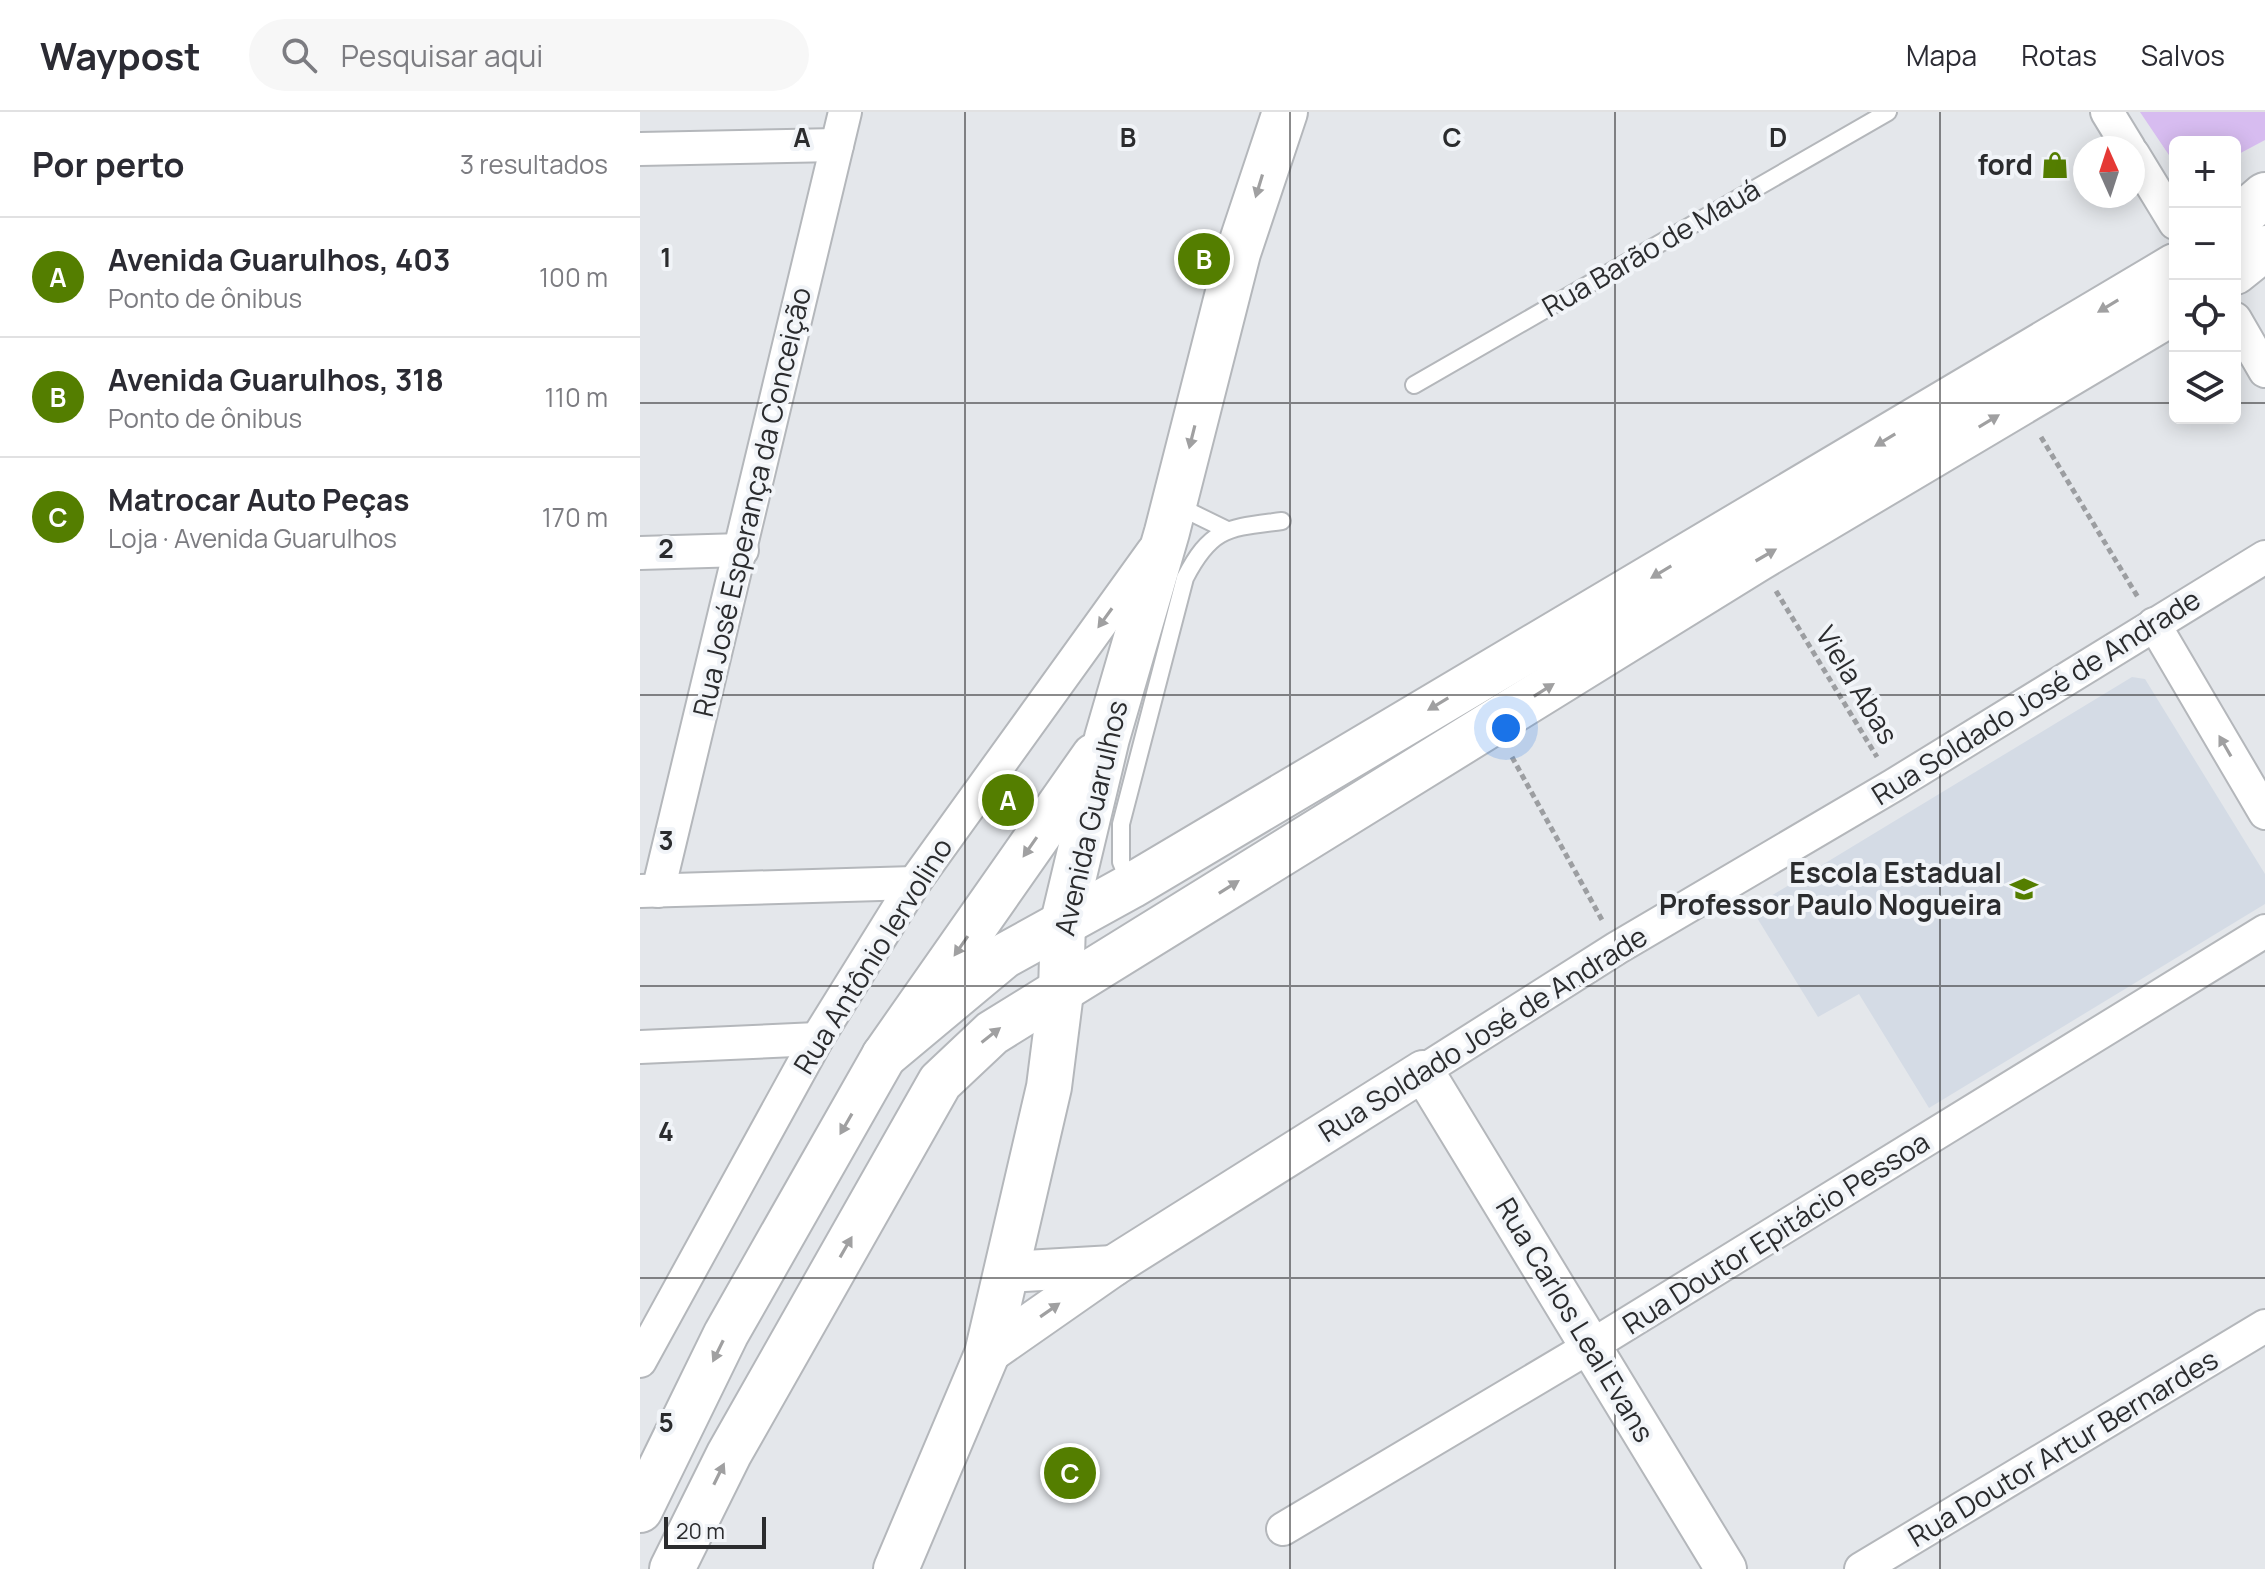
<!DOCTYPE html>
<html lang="pt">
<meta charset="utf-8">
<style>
:root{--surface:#fff;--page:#f7f7f7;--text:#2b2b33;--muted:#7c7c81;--line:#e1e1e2;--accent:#547e00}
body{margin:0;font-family:Manrope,sans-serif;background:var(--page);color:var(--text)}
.controls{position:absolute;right:24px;top:24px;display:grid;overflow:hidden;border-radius:12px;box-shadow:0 4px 20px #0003}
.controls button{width:72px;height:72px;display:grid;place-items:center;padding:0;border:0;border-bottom:2px solid var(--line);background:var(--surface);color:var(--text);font:40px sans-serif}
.compass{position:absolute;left:1433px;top:24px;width:72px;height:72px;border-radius:50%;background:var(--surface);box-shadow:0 4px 20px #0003;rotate:357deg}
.scale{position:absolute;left:24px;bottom:20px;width:102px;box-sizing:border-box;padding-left:8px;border:4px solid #2b2c2e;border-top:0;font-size:22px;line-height:28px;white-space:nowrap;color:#2b2c2e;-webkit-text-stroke:6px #f1f4f8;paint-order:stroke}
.you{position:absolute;left:866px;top:616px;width:28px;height:28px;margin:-20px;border:6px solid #fff;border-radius:50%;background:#1a73e8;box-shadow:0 0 0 12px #1a73e833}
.badge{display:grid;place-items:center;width:52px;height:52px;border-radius:50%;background:var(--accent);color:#fff;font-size:26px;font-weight:700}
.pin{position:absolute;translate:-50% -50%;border:4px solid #fff;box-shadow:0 2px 8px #0006}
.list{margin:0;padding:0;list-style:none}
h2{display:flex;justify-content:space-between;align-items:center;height:104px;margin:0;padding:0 32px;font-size:34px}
h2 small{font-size:26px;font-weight:400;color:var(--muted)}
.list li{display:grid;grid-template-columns:52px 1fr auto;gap:24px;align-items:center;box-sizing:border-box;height:120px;padding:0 32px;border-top:2px solid var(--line)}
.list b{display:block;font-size:30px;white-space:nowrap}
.list p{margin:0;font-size:26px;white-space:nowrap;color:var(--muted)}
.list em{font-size:26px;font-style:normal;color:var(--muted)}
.icon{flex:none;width:44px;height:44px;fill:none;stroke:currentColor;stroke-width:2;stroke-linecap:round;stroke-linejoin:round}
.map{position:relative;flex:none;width:1625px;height:1457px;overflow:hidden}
header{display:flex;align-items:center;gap:48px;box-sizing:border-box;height:112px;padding:0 40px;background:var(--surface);border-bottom:2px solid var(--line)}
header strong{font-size:38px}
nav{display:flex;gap:44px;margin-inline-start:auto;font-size:28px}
.search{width:560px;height:72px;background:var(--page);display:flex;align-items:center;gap:20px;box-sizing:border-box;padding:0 28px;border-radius:44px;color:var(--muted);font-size:30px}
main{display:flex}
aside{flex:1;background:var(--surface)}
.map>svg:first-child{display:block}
.built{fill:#d4dbe5}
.green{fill:#d7bcf0}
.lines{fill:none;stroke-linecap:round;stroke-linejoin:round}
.service-casing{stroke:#b4b7bb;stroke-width:20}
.minor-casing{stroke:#b4b7bb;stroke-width:36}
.tertiary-casing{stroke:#b4b7bb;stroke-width:44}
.secondary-casing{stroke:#b4b7bb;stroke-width:48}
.path{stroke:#9c9ea1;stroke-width:5;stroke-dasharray:6 4;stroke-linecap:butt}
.service{stroke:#fff;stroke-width:16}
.minor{stroke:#fff;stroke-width:32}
.tertiary{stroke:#fff;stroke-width:40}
.secondary{stroke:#fff;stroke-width:44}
.oneway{fill:#a0a0a1}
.grid{fill:none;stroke:#2b2c2e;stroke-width:2;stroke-opacity:0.55}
.labels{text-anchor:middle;stroke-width:8;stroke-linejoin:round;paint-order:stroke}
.poi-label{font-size:28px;font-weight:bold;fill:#2b2c2e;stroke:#f1f4f8;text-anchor:end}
.street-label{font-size:28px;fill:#2b2c2e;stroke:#f1f4f8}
.grid-label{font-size:26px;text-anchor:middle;font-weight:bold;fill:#2b2c2e;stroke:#f1f4f8;stroke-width:8;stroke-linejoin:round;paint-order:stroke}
</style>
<header>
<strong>Waypost</strong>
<div class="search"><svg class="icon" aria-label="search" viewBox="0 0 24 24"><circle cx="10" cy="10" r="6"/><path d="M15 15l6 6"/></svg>Pesquisar aqui</div>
<nav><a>Mapa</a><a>Rotas</a><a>Salvos</a></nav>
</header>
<main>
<aside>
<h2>Por perto<small>3 resultados</small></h2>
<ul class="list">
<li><span class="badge">A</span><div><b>Avenida Guarulhos, 403</b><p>Ponto de ônibus</p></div><em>100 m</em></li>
<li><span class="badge">B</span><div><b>Avenida Guarulhos, 318</b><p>Ponto de ônibus</p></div><em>110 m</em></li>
<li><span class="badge">C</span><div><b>Matrocar Auto Peças</b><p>Loja · Avenida Guarulhos</p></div><em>170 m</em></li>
</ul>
</aside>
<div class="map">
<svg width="1625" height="1457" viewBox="0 0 1625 1457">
<rect width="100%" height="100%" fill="#e4e7eb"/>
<path class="built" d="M1492,565L1505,567L1625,762V792L1289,996L1219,882L1178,905L1111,796Z"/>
<path class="green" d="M1500,0H1625V28L1595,44V30H1535V52Z"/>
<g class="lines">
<g class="service-casing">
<g id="service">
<path d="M774,273L1248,0"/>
<path d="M536,393L585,417"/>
<path d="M490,772L481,750V712L545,466C572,414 589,416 642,409"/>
</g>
</g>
<g class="minor-casing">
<g id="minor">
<path d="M1467,0L1489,36"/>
<path d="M0,37L197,33"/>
<path d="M1493,42L1535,111"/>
<path d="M1595,207L1625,259"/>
<path d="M0,441L102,438"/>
<path d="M1514,512L1625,701"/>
<path d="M0,779L274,771"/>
<path d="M18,779L205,0"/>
<path d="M0,935L177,927"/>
<path d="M783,959L977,836L1254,673L1625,445"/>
<path d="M0,1249L177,927L274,771L513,439"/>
<path d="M643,1417L951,1234L1625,819"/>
<path d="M1221,1457L1625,1214"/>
</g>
</g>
<g class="tertiary-casing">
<g id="tertiary">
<path d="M367,1160L473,1154"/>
<path d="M347,1242L473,1154L783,959L1086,1457"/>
</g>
</g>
<g class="secondary-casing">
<g id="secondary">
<path d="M1595,109L1625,83"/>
<path d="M1595,160L1625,136"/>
<path d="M244,944L364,844L491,774L1535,154"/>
<path d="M0,1398L86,1222L244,944L454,644"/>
<path d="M32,1457L89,1342L300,970L352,921L1116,448L1535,199"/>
<path d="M256,1457L347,1242L409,975L421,880L423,810L467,626L527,420L598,141L645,0"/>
</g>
</g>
<g class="path">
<path d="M1401,325L1499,487"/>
<path d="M1136,479L1237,645"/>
<path d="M872,645L962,808"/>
</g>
<use href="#service" class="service"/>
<use href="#minor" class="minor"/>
<use href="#tertiary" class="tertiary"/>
<use href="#secondary" class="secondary"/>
</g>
<defs><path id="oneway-solid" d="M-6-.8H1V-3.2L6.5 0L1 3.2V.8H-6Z" transform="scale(2)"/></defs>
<g class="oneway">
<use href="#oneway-solid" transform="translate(619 74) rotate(107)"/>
<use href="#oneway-solid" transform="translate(1468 194) rotate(149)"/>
<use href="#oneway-solid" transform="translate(1349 309) rotate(-31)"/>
<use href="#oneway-solid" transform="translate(552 325) rotate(104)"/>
<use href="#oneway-solid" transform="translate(1245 328) rotate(149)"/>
<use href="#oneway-solid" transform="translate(1126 443) rotate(-30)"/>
<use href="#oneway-solid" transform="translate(1021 460) rotate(149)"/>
<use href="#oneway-solid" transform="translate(465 506) rotate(126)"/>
<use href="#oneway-solid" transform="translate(904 578) rotate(-32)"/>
<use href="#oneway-solid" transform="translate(798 592) rotate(149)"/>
<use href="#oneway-solid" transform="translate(1585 634) rotate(-120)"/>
<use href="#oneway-solid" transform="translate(390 735) rotate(125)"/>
<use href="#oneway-solid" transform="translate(589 775) rotate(-32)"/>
<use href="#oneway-solid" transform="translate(321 834) rotate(125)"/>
<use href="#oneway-solid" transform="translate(351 923) rotate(-38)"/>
<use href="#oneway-solid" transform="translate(206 1012) rotate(120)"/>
<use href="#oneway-solid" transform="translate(206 1135) rotate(-60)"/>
<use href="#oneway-solid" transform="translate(410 1198) rotate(-35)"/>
<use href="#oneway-solid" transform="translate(78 1239) rotate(116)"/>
<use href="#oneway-solid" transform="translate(79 1362) rotate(-64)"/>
</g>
<path class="grid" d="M325,0V1457M650,0V1457M975,0V1457M1300,0V1457M0,291H1535M1595,291H1625M0,583H1625M0,874H1625M0,1166H1625"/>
<defs>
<g id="shop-bare" transform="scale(2.16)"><path d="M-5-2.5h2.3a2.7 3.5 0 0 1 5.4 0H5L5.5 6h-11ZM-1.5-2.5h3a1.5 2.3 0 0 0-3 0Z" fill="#547e00" stroke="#f1f4f8" stroke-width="2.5" paint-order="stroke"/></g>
<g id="school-bare" transform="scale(2.16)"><path d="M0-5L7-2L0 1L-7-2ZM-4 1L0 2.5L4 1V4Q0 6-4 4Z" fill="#547e00" stroke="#f1f4f8" stroke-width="2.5" paint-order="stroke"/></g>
</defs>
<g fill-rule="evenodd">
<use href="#shop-bare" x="1415" y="53"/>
<use href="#school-bare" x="1384" y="777"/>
</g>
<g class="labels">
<g class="poi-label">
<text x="1393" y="63">ford</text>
<text x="1362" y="771">Escola Estadual<tspan x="1362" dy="32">Professor Paulo Nogueira</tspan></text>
</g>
<g class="street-label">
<text transform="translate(1011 136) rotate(-30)" y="10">Rua Barão de Mauá</text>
<text transform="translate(112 390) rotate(-77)" y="10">Rua José Esperança da Conceição</text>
<text transform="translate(1217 573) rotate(59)" y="10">Viela Abas</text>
<text transform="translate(1396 585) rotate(-32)" y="10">Rua Soldado José de Andrade</text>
<text transform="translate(451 706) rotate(-77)" y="10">Avenida Guarulhos</text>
<text transform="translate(233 844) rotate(-58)" y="10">Rua Antônio Iervolino</text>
<text transform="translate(843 922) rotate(-32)" y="10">Rua Soldado José de Andrade</text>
<text transform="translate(1136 1121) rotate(-32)" y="10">Rua Doutor Epitácio Pessoa</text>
<text transform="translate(935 1208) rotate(59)" y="10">Rua Carlos Leal Evans</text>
<text transform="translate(1423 1336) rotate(-31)" y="10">Rua Doutor Artur Bernardes</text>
</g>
</g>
<g class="grid-label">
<text x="162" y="35">A</text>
<text x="488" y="35">B</text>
<text x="812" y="35">C</text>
<text x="1138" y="35">D</text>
<text x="26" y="155">1</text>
<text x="26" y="446">2</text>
<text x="26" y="738">3</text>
<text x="26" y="1029">4</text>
<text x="26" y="1320">5</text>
</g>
</svg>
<div class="controls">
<button>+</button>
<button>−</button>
<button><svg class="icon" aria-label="locate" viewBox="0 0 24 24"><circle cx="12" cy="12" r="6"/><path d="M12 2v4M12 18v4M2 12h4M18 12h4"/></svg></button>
<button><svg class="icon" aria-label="layers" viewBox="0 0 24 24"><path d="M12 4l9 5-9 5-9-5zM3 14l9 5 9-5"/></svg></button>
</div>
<svg class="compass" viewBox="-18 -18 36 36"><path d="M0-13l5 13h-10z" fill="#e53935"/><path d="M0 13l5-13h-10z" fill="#7c7c81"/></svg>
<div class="scale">20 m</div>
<div class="you"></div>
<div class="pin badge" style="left:368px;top:688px">A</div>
<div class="pin badge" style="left:564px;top:147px">B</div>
<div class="pin badge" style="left:430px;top:1361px">C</div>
</div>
</main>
